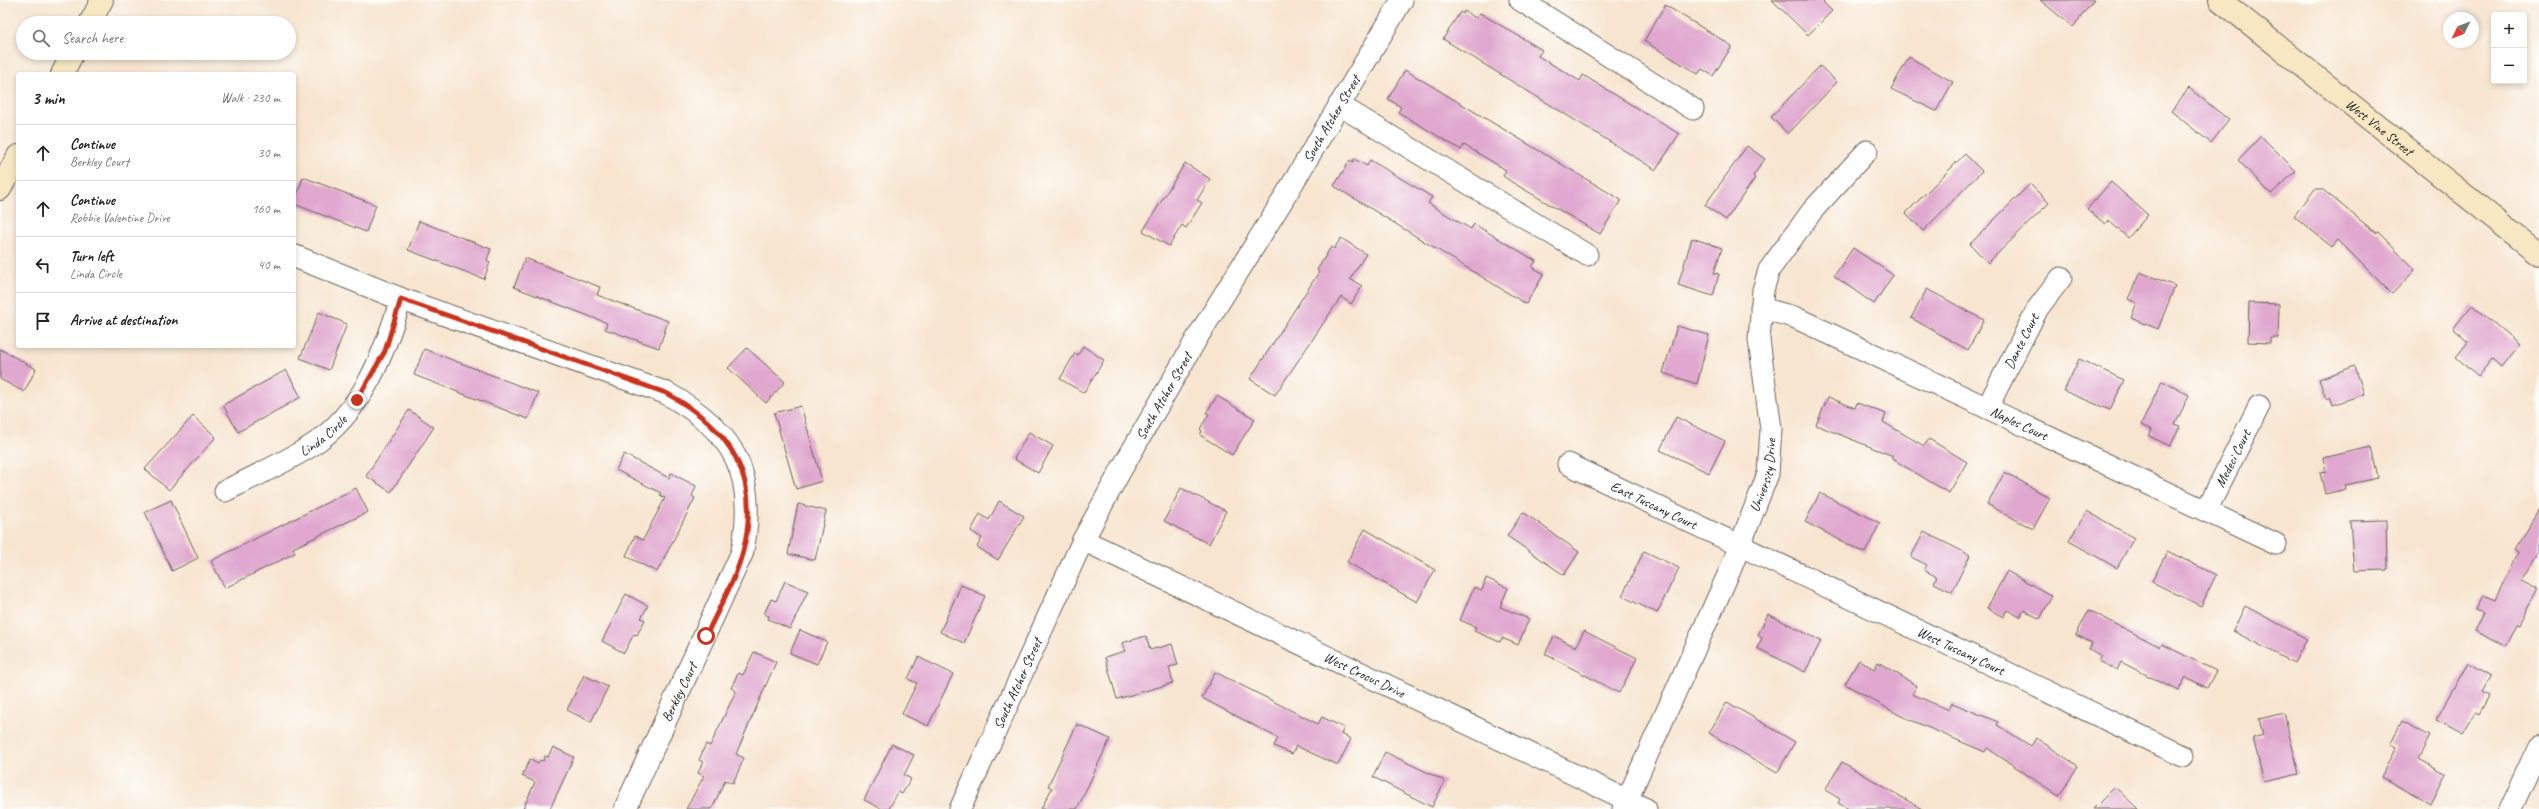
<!DOCTYPE html>
<meta charset="utf-8">
<style>
:root{--surface:#fff;--page:#f6f6f6;--text:#222;--muted:#767676;--line:#e0e0e0}
body{margin:0;font-family:Caveat,sans-serif;background:var(--page);color:var(--text)}
.controls{position:absolute;right:12px;top:12px;display:grid;overflow:hidden;border-radius:4px;box-shadow:0 2px 6px #0003}
.controls button{width:36px;height:36px;display:grid;place-items:center;padding:0;border:0;border-bottom:1px solid var(--line);background:var(--surface);color:var(--text);font:20px sans-serif}
.compass{position:absolute;left:2443px;top:12px;width:36px;height:36px;border-radius:50%;background:var(--surface);box-shadow:0 2px 6px #0003;rotate:227deg}
.stop{position:absolute;width:12px;height:12px;margin:-9px;border:3px solid #c8321e;border-radius:50%;background:#fff}
.stop.end{background:#c8321e;border-color:#fff;box-shadow:0 1px 4px #0008}
.list{margin:0;padding:0;list-style:none}
h2{display:flex;justify-content:space-between;align-items:center;height:52px;margin:0;padding:0 16px;font-size:17px}
h2 small{font-size:13px;font-weight:400;color:var(--muted)}
.list li{display:grid;grid-template-columns:26px 1fr auto;gap:12px;align-items:center;box-sizing:border-box;height:56px;padding:0 16px;border-top:1px solid var(--line)}
.list b{display:block;font-size:15px;white-space:nowrap}
.list p{margin:0;font-size:13px;white-space:nowrap;color:var(--muted)}
.list em{font-size:13px;font-style:normal;color:var(--muted)}
.icon{flex:none;width:22px;height:22px;fill:none;stroke:currentColor;stroke-width:2;stroke-linecap:round;stroke-linejoin:round}
.map{position:relative;flex:none;width:2539px;height:809px;overflow:hidden}
.search{position:absolute;background:var(--surface);box-shadow:0 2px 6px #0003;left:16px;top:16px;width:280px;height:44px;display:flex;align-items:center;gap:10px;box-sizing:border-box;padding:0 14px;border-radius:22px;color:var(--muted);font-size:15px}
.panel{position:absolute;background:var(--surface);box-shadow:0 2px 6px #0003;left:16px;top:72px;width:280px;height:276px;border-radius:4px}
.map>svg:first-child{display:block}
.building{fill:#e0a7cf}
.lines{fill:none;stroke-linecap:round;stroke-linejoin:round}
.minor-casing{stroke:#69625b;stroke-width:23}
.tertiary-casing{stroke:#69625b;stroke-width:24}
.secondary-casing{stroke:#69625b;stroke-width:24}
.minor{stroke:#fff;stroke-width:21}
.tertiary{stroke:#fff;stroke-width:22}
.secondary{stroke:#f7e8c3;stroke-width:22}
.route{stroke:#c8321e;stroke-width:5}
.labels{text-anchor:middle;stroke-width:3;stroke-linejoin:round;paint-order:stroke}
.street-label{font-size:14px;fill:#1c1c1c;stroke:#fdfcf7}
</style>
<div class="map">
<svg width="2539" height="809" viewBox="0 0 2539 809">
<rect width="100%" height="100%" fill="#fdfcf7"/>
<filter id="ink" filterUnits="userSpaceOnUse"><feTurbulence type="fractalNoise" baseFrequency=".025" numOctaves="2"/><feDisplacementMap in="SourceGraphic" scale="8" xChannelSelector="R" yChannelSelector="G"/><feConvolveMatrix kernelMatrix="1 2 1 2 8 2 1 2 1" color-interpolation-filters="sRGB"/></filter>
<filter id="wash" filterUnits="userSpaceOnUse"><feTurbulence type="fractalNoise" baseFrequency=".012" numOctaves="4" result="noise"/><feDisplacementMap in="SourceGraphic" scale="16" xChannelSelector="R" yChannelSelector="G"/><feGaussianBlur stdDeviation="0.9" result="paint"/><feColorMatrix in="noise" values="0 0 0 0 0 0 0 0 0 0 0 0 0 0 0 0 0 1.4 0 .05"/><feComposite in="paint" operator="in"/></filter>
<g filter="url(#wash)">
<rect width="100%" height="100%" fill="#f7e5d0"/>
<g id="blocks">
<g class="building">
<path d="M1772,0H1821L1832,11L1808,35Z"/>
<path d="M2040,0H2094L2073,27Z"/>
<path d="M1665,5L1732,46L1713,76L1702,69L1698,74L1644,41Z"/>
<path d="M1464,11L1476,18L1480,13L1542,50L1538,56L1580,81L1583,75L1679,134L1656,170L1443,39L1460,12L1463,14Z"/>
<path d="M1909,57L1953,82L1936,111L1891,89Z"/>
<path d="M1820,66L1837,82L1788,134L1771,117Z"/>
<path d="M1405,70L1621,200L1600,234L1510,181L1503,176L1506,170L1476,152L1464,145L1461,150L1398,112L1401,107L1388,99Z"/>
<path d="M2189,88L2229,120L2211,143L2171,111Z"/>
<path d="M2261,136L2296,171L2271,194L2238,160Z"/>
<path d="M1747,146L1765,159L1753,176L1755,178L1726,220L1705,205Z"/>
<path d="M1965,154L1982,171L1923,231L1906,213Z"/>
<path d="M1354,159L1367,166L1370,160L1432,197L1428,203L1452,218L1471,229L1474,224L1536,261L1532,267L1544,274L1526,304L1334,186L1350,160L1353,162Z"/>
<path d="M1185,163L1210,179L1197,200L1202,203L1186,228L1182,225L1169,246L1143,231Z"/>
<path d="M303,177L376,205L366,232L294,204Z"/>
<path d="M2111,182L2148,215L2128,238L2108,220L2105,224L2087,209Z"/>
<path d="M2030,184L2049,203L1988,263L1970,244Z"/>
<path d="M2315,189H2322L2376,233L2378,232L2415,270L2392,294L2338,240L2332,247L2294,216Z"/>
<path d="M419,221L491,249L487,260L490,262L484,279L408,250Z"/>
<path d="M1341,238L1366,254L1350,279L1362,286L1351,304L1341,297L1275,395L1250,379L1319,272L1317,270L1331,247L1334,249Z"/>
<path d="M1692,238L1722,248L1714,273L1719,274L1713,296L1678,285Z"/>
<path d="M1853,248L1893,275L1874,304L1834,276Z"/>
<path d="M525,258L600,287L597,295L668,321L659,348L605,329L607,323L514,287Z"/>
<path d="M2140,272L2175,286L2158,329L2131,318L2137,303L2128,299Z"/>
<path d="M1927,289L1984,320L1968,350L1911,318Z"/>
<path d="M2249,303L2279,304L2278,338H2270V343L2248,342Z"/>
<path d="M2472,305L2519,344L2501,367L2492,359L2478,376L2456,357L2468,342L2453,329Z"/>
<path d="M319,312L347,324L329,370L300,358Z"/>
<path d="M1677,326L1709,335L1697,384L1663,373Z"/>
<path d="M1083,346L1104,360L1084,393L1060,379L1075,353L1078,355Z"/>
<path d="M747,348L785,382L766,403L728,368Z"/>
<path d="M0,349L36,369L24,392L0,379Z"/>
<path d="M424,349L538,393L528,419L414,375Z"/>
<path d="M2079,359L2124,380L2110,410L2064,391Z"/>
<path d="M2355,366L2364,394L2333,405L2330,397L2326,399L2319,379Z"/>
<path d="M286,370L301,397L238,432L223,405Z"/>
<path d="M2162,381L2189,395L2175,425L2180,427L2170,446L2149,436L2152,430L2141,425Z"/>
<path d="M1217,396L1255,419L1232,455L1200,435L1202,431L1200,429L1209,414L1206,413Z"/>
<path d="M1828,397L1855,408L1857,403L1886,414L1883,422L1924,446L1929,439L1967,462L1949,493L1891,458L1893,456L1816,425Z"/>
<path d="M801,406L822,481L796,489L774,413Z"/>
<path d="M409,410L434,427L391,492L366,476Z"/>
<path d="M193,416L216,437L169,490L145,469Z"/>
<path d="M1676,417L1725,441L1709,473L1660,450Z"/>
<path d="M1029,432L1053,446L1038,473L1014,459Z"/>
<path d="M2371,447L2378,478L2345,485L2346,489L2325,494L2320,472L2326,471L2323,458Z"/>
<path d="M624,454L669,478L671,473L696,486L692,496L695,498L657,572L626,556L635,536L643,540L665,498L660,495L661,493L616,470Z"/>
<path d="M2005,472L2050,498L2033,529L1987,504Z"/>
<path d="M356,488L368,512L293,548L295,553L225,588L211,561Z"/>
<path d="M1181,488L1226,511L1209,544L1164,521Z"/>
<path d="M1820,493L1880,523L1865,553L1805,522Z"/>
<path d="M171,500L198,558L172,571L145,512Z"/>
<path d="M999,501L1024,516L998,560L977,547L982,538L971,531L980,514L989,520Z"/>
<path d="M798,504L826,511L815,560L788,554Z"/>
<path d="M2539,510V553L2522,580L2538,588L2519,625L2516,624L2505,646L2475,631L2484,613L2476,610L2483,595L2495,600L2518,552L2514,549Z"/>
<path d="M2087,511L2134,538L2117,568L2069,541Z"/>
<path d="M1523,512L1579,552L1564,575L1507,536Z"/>
<path d="M2386,520L2387,570L2354,571L2350,521Z"/>
<path d="M1365,529L1435,570L1417,602L1347,562Z"/>
<path d="M1924,532L1970,555L1952,592L1934,583L1937,577L1924,570L1927,565L1911,557Z"/>
<path d="M1644,551L1679,568L1657,613L1622,596Z"/>
<path d="M2167,551L2216,575L2201,606L2152,582Z"/>
<path d="M2007,571L2052,596L2040,619L2024,610L2020,617L2007,610L2003,617L1987,608Z"/>
<path d="M1486,578L1508,588L1500,607L1529,619L1518,645L1502,638L1500,642L1474,631L1476,627L1460,620L1474,587L1482,590Z"/>
<path d="M785,581L808,591L790,629L768,619L769,616L764,614L771,599L776,601Z"/>
<path d="M961,585L985,596L964,643L940,632Z"/>
<path d="M626,594L648,606L641,618L645,620L637,635L634,634L624,653L602,641Z"/>
<path d="M2245,606L2307,639L2294,663L2233,631Z"/>
<path d="M2089,610L2160,647L2162,644L2216,671L2207,688L2186,677L2178,691L2121,662L2117,670L2099,661L2102,656L2089,649L2092,643L2076,635Z"/>
<path d="M1768,614L1821,641L1805,672L1757,648L1762,638L1758,635Z"/>
<path d="M800,630L827,642L817,664L790,653Z"/>
<path d="M1584,631L1637,658L1619,693L1545,654L1554,636L1576,647Z"/>
<path d="M1146,636L1150,650L1172,644L1178,665L1169,667L1173,683L1117,699L1105,657L1125,651L1122,643Z"/>
<path d="M754,652L776,662L736,754L744,758L733,783L725,780L712,809H686L704,776L698,773L703,762L699,760L706,744L710,746L736,691L731,688L738,673L743,675Z"/>
<path d="M918,657L953,674L928,726L902,714L917,683L908,679Z"/>
<path d="M1859,660L1874,669L1878,662L1917,686L1912,694L1949,710L1952,703L1998,722L1997,725L2031,746L2036,738L2078,766L2059,796L1987,748L1985,752L1899,715L1845,684Z"/>
<path d="M2468,663L2491,676L2482,692L2489,696L2479,714L2475,712L2462,734L2436,720Z"/>
<path d="M1215,672L1318,724L1322,717L1344,728L1341,734L1351,739L1338,765L1296,746L1292,754L1274,746L1278,738L1202,698Z"/>
<path d="M584,675L608,687L591,722L567,710Z"/>
<path d="M1727,702L1795,742L1777,773L1709,733Z"/>
<path d="M2284,713L2299,774L2264,782L2253,738L2263,735L2259,719Z"/>
<path d="M2402,721L2430,736L2418,759L2446,774L2431,804L2381,777L2396,747L2390,744Z"/>
<path d="M1077,724L1110,739L1077,809H1041L1052,788L1048,786Z"/>
<path d="M892,744L914,755L904,775L911,779L902,794L898,792L889,809H882L864,800Z"/>
<path d="M553,747L574,757L550,809H523L535,782L522,776L530,759L538,763L540,760L543,761L545,756L548,757Z"/>
<path d="M1385,752L1445,781L1432,807L1373,777Z"/>
<path d="M1842,762L1922,809H1849L1838,803L1840,799L1825,790Z"/>
<path d="M2115,787L2138,809H2093Z"/>
</g>
</g>
</g>
<g filter="url(#ink)">
<use href="#blocks" fill-opacity="0" stroke="#69625b" stroke-width="1"/>
<g class="lines">
<g class="minor-casing">
<g id="minor">
<path d="M1520,0L1693,109"/>
<path d="M1339,105L1587,255"/>
<path id="s1" d="M1761,308L1794,317L2276,544"/>
<path id="s2" d="M1987,408L2038,308L2061,278"/>
<path id="s3" d="M1568,464L2183,756"/>
<path id="s4" d="M225,491C253,477 284,463 311,446C363,412 384,354 401,299"/>
<path id="s5" d="M2206,511L2259,406"/>
<path id="s6" d="M1083,540L1646,809"/>
<path id="s7" d="M960,809L1083,540L1121,470L1197,338L1281,203L1402,0"/>
<path id="s8" d="M1623,809L1731,568L1768,474L1771,429L1759,340L1763,290L1769,270L1812,211L1867,151"/>
</g>
</g>
<g class="tertiary-casing">
<g id="tertiary">
<path d="M294,256L401,299L666,393C735,431 758,475 742,553L625,809"/>
<path d="M2510,809L2539,747"/>
</g>
</g>
<g class="secondary-casing">
<g id="secondary">
<path id="s9" d="M2220,0L2539,254"/>
<path d="M90,23L102,0"/>
<path d="M62,74L73,53"/>
<path d="M0,189L18,156"/>
</g>
</g>
<use href="#minor" class="minor"/>
<use href="#tertiary" class="tertiary"/>
<use href="#secondary" class="secondary"/>
</g>
</g>
<g class="lines" filter="url(#ink)">
<path class="route" d="M357,400L385,351L401,299L666,393C730,428 762,477 743,551C736,579 718,609 706,636"/>
</g>
<g class="labels">
<g class="street-label">
<text dy="5" stroke="none"><textPath href="#s7" startOffset="785">South Atcher Street</textPath></text>
<text dy="5" stroke="none"><textPath href="#s9" startOffset="204">West Vine Street</textPath></text>
<text dy="5" stroke="none"><textPath href="#s2" startOffset="75">Dante Court</textPath></text>
<text dy="5" stroke="none"><textPath href="#s7" startOffset="461">South Atcher Street</textPath></text>
<text dy="5" stroke="none"><textPath href="#s1" startOffset="283">Naples Court</textPath></text>
<text dy="5" stroke="none"><textPath href="#s4" startOffset="113">Linda Circle</textPath></text>
<text dy="5" stroke="none"><textPath href="#s5" startOffset="59">Medeci Court</textPath></text>
<text dy="5" stroke="none"><textPath href="#s8" startOffset="363">University Drive</textPath></text>
<text dy="5" stroke="none"><textPath href="#s3" startOffset="95">East Tuscany Court</textPath></text>
<text dy="5" stroke="none"><textPath href="#s3" startOffset="435">West Tuscany Court</textPath></text>
<text dy="5" stroke="none"><textPath href="#s6" startOffset="312">West Crocus Drive</textPath></text>
<text dy="5" stroke="none"><textPath href="#s7" startOffset="138">South Atcher Street</textPath></text>
<text transform="translate(679 692) rotate(-64)" y="5">Berkley Court</text>
</g>
</g>
</svg>
<div class="controls">
<button>+</button>
<button>−</button>
</div>
<svg class="compass" viewBox="-18 -18 36 36"><path d="M0-13l5 13h-10z" fill="#e53935"/><path d="M0 13l5-13h-10z" fill="#767676"/></svg>
<div class="stop" style="left:706px;top:636px"></div>
<div class="stop end" style="left:357px;top:400px"></div>
<div class="search"><svg class="icon" aria-label="search" viewBox="0 0 24 24"><circle cx="10" cy="10" r="6"/><path d="M15 15l6 6"/></svg>Search here</div>
<section class="panel">
<h2>3 min<small>Walk · 230 m</small></h2>
<ul class="list">
<li><svg class="icon" aria-label="ahead" viewBox="0 0 24 24"><path d="M12 20V5M6 11l6-6 6 6"/></svg><div><b>Continue</b><p>Berkley Court</p></div><em>30 m</em></li>
<li><svg class="icon" aria-label="ahead" viewBox="0 0 24 24"><path d="M12 20V5M6 11l6-6 6 6"/></svg><div><b>Continue</b><p>Robbie Valentine Drive</p></div><em>160 m</em></li>
<li><svg class="icon" aria-label="left" viewBox="0 0 24 24"><path d="M17 20v-9H6M10 6l-5 5 5 5"/></svg><div><b>Turn left</b><p>Linda Circle</p></div><em>40 m</em></li>
<li><svg class="icon" aria-label="arrive" viewBox="0 0 24 24"><path d="M6 21V4h12l-3 4 3 4H6"/></svg><div><b>Arrive at destination</b></div></li>
</ul>
</section>
</div>
